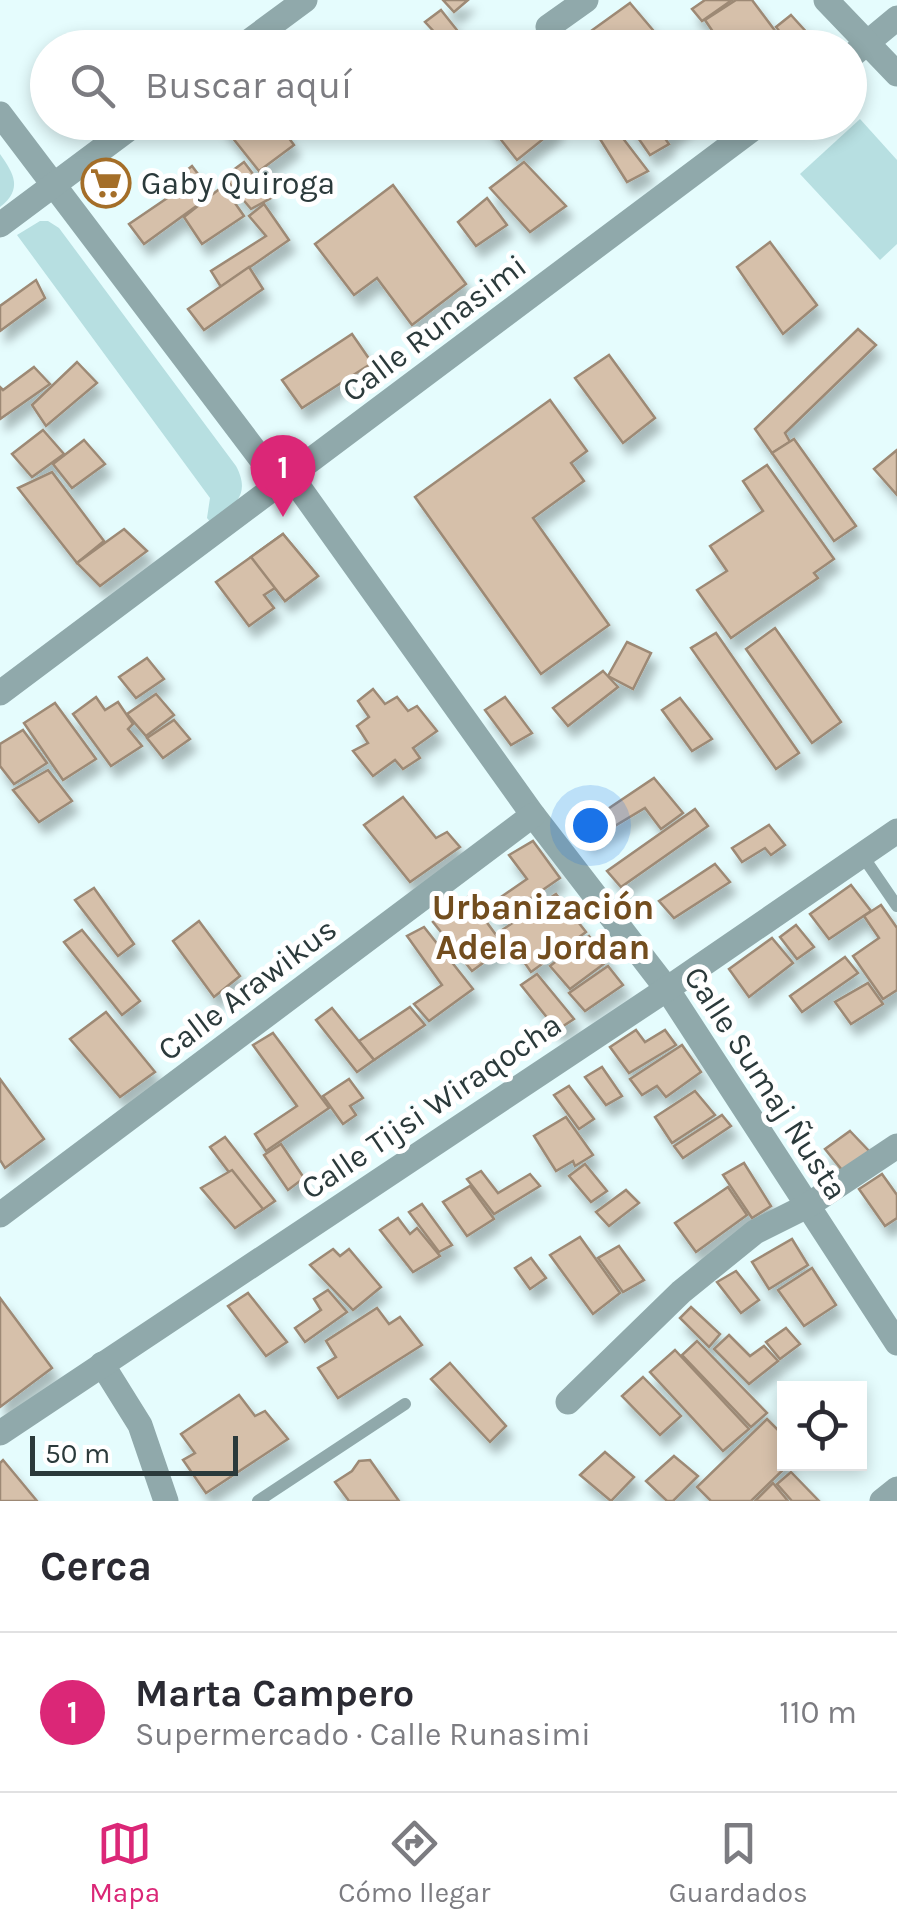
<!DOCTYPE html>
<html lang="es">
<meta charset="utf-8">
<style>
:root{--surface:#fff;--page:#f2f2f3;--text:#2b2b33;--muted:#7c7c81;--line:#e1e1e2;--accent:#db2777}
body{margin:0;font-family:Karla,sans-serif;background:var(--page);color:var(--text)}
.controls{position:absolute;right:30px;bottom:30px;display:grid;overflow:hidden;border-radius:0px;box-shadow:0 5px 15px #0003}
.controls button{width:90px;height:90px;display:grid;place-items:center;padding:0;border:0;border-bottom:2px solid var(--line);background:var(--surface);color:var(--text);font:50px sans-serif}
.scale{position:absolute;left:30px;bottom:25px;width:208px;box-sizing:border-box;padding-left:10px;border:5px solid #2b3a3b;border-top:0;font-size:28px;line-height:35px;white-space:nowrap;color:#2b3a3b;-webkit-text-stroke:8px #fff;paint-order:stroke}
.you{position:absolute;left:590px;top:825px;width:35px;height:35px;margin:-25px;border:8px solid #fff;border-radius:50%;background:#1a73e8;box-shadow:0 0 0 15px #1a73e833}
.badge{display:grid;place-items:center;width:65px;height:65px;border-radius:50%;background:var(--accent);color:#fff;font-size:32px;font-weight:700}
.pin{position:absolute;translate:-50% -82px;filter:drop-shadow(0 2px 5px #0008)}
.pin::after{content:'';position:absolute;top:52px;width:35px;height:30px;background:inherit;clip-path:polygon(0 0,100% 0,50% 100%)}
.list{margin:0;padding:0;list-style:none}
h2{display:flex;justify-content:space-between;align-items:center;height:130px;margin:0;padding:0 40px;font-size:42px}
h2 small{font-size:32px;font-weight:400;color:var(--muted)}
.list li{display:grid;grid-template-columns:65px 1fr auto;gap:30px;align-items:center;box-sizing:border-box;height:160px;padding:0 40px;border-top:2px solid var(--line)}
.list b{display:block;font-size:38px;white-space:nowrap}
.list p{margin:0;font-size:32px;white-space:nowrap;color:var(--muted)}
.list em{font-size:32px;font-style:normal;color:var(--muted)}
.icon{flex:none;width:55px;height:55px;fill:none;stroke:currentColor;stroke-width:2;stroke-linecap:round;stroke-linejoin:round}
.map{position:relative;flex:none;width:897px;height:1501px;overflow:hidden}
.search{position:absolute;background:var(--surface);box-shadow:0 5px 15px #0003;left:30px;right:30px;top:30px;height:110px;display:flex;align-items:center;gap:25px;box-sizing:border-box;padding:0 35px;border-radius:55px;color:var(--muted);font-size:38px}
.sheet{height:290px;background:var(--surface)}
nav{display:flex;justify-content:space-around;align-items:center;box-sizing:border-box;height:140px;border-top:2px solid var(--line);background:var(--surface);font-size:28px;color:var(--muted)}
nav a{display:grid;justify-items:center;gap:5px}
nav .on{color:var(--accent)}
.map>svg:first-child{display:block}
.green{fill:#b7dfe1}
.building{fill:#d6c0aa;stroke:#9d8974;stroke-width:2.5;filter:url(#shadow)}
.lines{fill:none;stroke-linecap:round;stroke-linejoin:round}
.service{stroke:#90a9ab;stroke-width:12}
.minor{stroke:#90a9ab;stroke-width:25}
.tertiary{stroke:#90a9ab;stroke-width:25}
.labels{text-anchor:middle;stroke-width:10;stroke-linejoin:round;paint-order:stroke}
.poi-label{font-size:32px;fill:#2b3a3b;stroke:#fff;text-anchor:start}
.street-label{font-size:32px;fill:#2b3a3b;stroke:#fff}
.neighbourhood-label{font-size:35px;font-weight:bold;fill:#724d1e;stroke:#fff}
</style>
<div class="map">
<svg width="897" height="1501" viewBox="0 0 897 1501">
<defs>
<filter id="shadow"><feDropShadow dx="6" dy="11" stdDeviation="5" flood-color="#0004"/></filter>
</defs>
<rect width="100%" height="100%" fill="#e5fcfd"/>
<g class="green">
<path d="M860,119L897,160V244L880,260L800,174Z"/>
<path d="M0,154C14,174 23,189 0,207Z"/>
<path d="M40,221H48L59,228L236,466C252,496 233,506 212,524L207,518L210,498L17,235Z"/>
</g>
<g class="building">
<path d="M443,0H468L454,12Z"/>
<path d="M705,0H732L702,21L692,9Z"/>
<path d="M736,0H752L785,44L779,48H724L705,20Z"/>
<path d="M630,3L658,36L643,48H592L584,36Z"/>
<path d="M441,10L468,44L463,48H419L438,36L425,22Z"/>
<path d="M791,15L819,46L782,48L788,42L776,27Z"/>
<path d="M109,37L117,48H95Z"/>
<path d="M220,122H277L294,145L259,171Z"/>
<path d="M487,122H553L557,128L517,160Z"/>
<path d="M627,122H653L669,144L650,155Z"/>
<path d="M655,122H688L667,138Z"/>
<path d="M612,124L648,171L627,182L595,131Z"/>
<path d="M244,162L271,198L251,209L224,177Z"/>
<path d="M524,162L566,206L530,232L490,188Z"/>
<path d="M192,166L213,194L144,244L129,224L179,190L174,180Z"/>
<path d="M393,185L466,284L412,325L377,278L354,295L315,244Z"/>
<path d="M223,186L244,216L202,244L184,217Z"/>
<path d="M487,198L507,225L476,246L458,222Z"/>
<path d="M264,204L289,240L221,287L211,271L266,236L249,216Z"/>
<path d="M770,242L817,305L783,334L737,267Z"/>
<path d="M249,267L263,289L204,330L188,309Z"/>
<path d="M36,280L45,298L0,331V306Z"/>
<path d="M858,329L876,345L785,433L790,442L772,453L755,429Z"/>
<path d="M352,334L372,363L302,408L282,380Z"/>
<path d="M609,355L655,418L623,443L575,378Z"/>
<path d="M77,362L97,383L46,426L32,405Z"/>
<path d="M34,367L50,384L0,419V387L3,390Z"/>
<path d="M550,400L587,451L571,463L584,481L533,518L609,625L541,674L415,497Z"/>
<path d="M43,430L64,454L32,477L12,454Z"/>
<path d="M794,439L856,526L834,541L772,453Z"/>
<path d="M84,440L105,464L72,488L53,464Z"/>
<path d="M897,450V495L874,469Z"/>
<path d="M767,465L834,559L814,573L818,578L731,638L697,590L727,571L710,546L763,511L743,481Z"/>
<path d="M52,472L104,541L77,563L18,488Z"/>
<path d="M124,529L147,551L100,586L77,563Z"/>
<path d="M283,534L318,576L285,601L275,588L264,595L274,608L249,626L216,582Z"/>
<path d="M283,534L318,576L285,601L251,557Z"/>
<path d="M775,628L841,722L812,743L746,649Z"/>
<path d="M716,633L799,753L776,769L691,648Z"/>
<path d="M627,642L651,653L633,689L608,676Z"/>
<path d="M147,658L164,679L136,698L119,677Z"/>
<path d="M603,671L618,687L568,726L553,708Z"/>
<path d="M373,689L385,704L397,697L408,711L417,706L437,731L413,748L420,758L403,769L395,760L373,776L353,751L368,743L357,726L369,717L358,701Z"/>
<path d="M156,694L174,715L146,736L127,714Z"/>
<path d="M96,697L105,710L118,702L133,724L128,729L142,746L111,766L73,714Z"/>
<path d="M505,697L532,733L511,745L485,710Z"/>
<path d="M680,698L712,739L692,751L662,710Z"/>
<path d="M55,703L96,759L63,780L24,723Z"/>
<path d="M174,720L190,739L163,758L147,738Z"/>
<path d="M23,730L47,763L14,784L0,766V744Z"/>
<path d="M48,770L72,801L39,822L13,790Z"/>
<path d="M654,778L683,813L661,829L645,808L588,842L578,829Z"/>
<path d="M403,797L436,838L447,832L460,847L410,882L364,825Z"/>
<path d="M695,809L708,826L621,887L607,871Z"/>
<path d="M769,825L785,845L771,855L765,848L742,862L732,848Z"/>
<path d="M533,841L560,878L499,920L488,906L527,879L509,855Z"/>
<path d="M715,864L730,882L674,918L659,901Z"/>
<path d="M851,885L871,911L829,939L810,914Z"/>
<path d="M94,888L134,944L118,956L75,900Z"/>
<path d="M556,894L586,932L531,972L502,930Z"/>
<path d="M468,897L505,947L472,971L433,922Z"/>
<path d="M881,905L897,928V990L883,999L853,956L879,938L864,916Z"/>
<path d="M199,921L240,976L214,997L173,941Z"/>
<path d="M796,925L814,947L797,959L780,937Z"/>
<path d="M424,927L473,989L429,1021L414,1004L442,985L407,936Z"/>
<path d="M82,930L140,1001L122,1015L64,942Z"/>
<path d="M589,936L609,960L570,989L550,966Z"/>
<path d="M772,938L793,963L749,997L729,969Z"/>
<path d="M845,957L858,973L802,1012L790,996Z"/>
<path d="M608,966L623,985L585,1011L569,993Z"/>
<path d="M537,974L574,1019L557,1030L521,985Z"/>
<path d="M868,983L883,1004L851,1024L835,1002Z"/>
<path d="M410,1007L425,1025L374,1060L359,1041Z"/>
<path d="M332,1008L374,1060L357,1072L316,1020Z"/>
<path d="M106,1012L155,1072L120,1097L70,1039Z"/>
<path d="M636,1030L645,1042L665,1030L676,1045L629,1073L610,1047Z"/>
<path d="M273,1033L329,1108L266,1151L255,1134L297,1106L253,1045Z"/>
<path d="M682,1045L701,1072L666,1097L657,1086L642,1095L630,1079Z"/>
<path d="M602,1067L622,1096L606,1105L585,1077Z"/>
<path d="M0,1079L44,1139L5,1168L0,1160Z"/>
<path d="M349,1079L363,1098L350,1106L356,1115L343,1124L323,1096Z"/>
<path d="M569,1086L594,1119L579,1129L554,1095Z"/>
<path d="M695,1091L715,1115L672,1143L655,1117Z"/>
<path d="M722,1115L731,1126L683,1158L674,1146Z"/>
<path d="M566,1117L593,1155L575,1166L573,1161L556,1171L534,1136Z"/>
<path d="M850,1131L870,1152L842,1170L825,1149Z"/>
<path d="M225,1137L275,1201L259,1212L210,1147Z"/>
<path d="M281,1144L304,1178L288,1190L264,1155Z"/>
<path d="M744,1163L771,1206L752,1218L723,1175Z"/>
<path d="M585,1164L607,1191L591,1202L569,1176Z"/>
<path d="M232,1170L263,1209L235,1228L201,1188Z"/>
<path d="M481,1171L498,1193L530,1174L540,1186L494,1214L467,1179Z"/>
<path d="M882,1174L897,1195V1218L885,1226L859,1189Z"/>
<path d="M470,1186L494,1219L467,1236L443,1202Z"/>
<path d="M728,1187L747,1215L696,1252L675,1223Z"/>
<path d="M626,1190L639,1203L609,1226L596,1212Z"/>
<path d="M422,1204L452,1245L439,1252L409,1212Z"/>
<path d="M398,1218L410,1234L417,1228L440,1256L413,1272L380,1230Z"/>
<path d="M580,1237L620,1293L593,1314L550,1255Z"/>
<path d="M792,1239L808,1265L769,1289L752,1262Z"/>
<path d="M619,1246L644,1280L623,1292L598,1258Z"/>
<path d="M333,1249L340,1256L349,1249L381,1287L353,1310L310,1265Z"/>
<path d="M531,1258L546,1278L530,1289L515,1268Z"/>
<path d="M812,1268L836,1305L804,1326L778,1290Z"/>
<path d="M736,1271L759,1300L741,1313L717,1282Z"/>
<path d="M328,1290L347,1312L305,1342L295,1328L321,1310L314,1299Z"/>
<path d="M248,1293L287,1342L266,1356L228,1306Z"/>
<path d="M0,1298L52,1368L0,1407Z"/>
<path d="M691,1307L720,1334L709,1347L680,1318Z"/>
<path d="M377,1308L389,1324L400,1317L422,1345L338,1398L318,1368L336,1357L326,1341Z"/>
<path d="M786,1328L800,1344L780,1359L766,1342Z"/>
<path d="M729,1335L750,1356L764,1346L778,1361L749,1384L714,1349Z"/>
<path d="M697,1341L767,1413L751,1427L682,1355Z"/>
<path d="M675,1350L749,1429L723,1451L650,1372Z"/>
<path d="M450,1363L506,1426L490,1442L431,1379Z"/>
<path d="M643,1377L681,1416L660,1435L622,1396Z"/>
<path d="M239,1395L255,1416L265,1411L288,1439L206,1493L183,1460L195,1453L181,1434Z"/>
<path d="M767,1419L784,1436V1464H789L751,1501H711L697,1487Z"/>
<path d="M605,1452L634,1477L611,1501L580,1475Z"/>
<path d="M674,1456L698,1476L673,1501H667L646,1481Z"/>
<path d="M3,1460L37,1501H0V1463Z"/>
<path d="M370,1460L399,1501H349L335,1482L352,1471L359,1461Z"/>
<path d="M791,1472L819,1501H792L777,1484Z"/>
<path d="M773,1483L788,1501H755Z"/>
</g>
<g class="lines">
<g class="service">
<path d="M862,855L897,906"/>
<path d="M258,1501L405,1404"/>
</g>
<g class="minor">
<path d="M548,27L586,0"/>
<path d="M240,48L305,0"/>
<path d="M850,57L897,18"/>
<path d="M0,114L280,484"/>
<path d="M0,225L138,122"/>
<path d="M291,476L533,815L667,989L897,1343"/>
<path d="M0,693L762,122"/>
<path d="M0,1215L533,815"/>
<path d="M102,1364L140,1425L166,1501"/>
<path d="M568,1402L681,1292L755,1232L807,1206L897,1146"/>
<path d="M0,1433L667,989L897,831"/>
<path d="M882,1501L897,1489"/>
</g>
<path class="tertiary" d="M826,0L897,74"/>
</g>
<defs>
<g id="supermarket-ring" transform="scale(2.5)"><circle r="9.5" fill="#fff" stroke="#a46e28" stroke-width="1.5"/><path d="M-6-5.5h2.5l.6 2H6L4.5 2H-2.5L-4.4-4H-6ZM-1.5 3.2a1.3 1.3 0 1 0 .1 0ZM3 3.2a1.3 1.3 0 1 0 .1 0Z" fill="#a46e28"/></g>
</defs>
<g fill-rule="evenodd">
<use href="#supermarket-ring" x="106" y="183"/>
</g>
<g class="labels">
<g class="poi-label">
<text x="141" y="194">Gaby Quiroga</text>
</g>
<g class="street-label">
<text transform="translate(434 328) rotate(-37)" y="11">Calle Runasimi</text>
<text transform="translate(247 989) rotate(-37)" y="11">Calle Arawikus</text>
<text transform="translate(766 1083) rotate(57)" y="11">Calle Sumaj Ñusta</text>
<text transform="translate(431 1106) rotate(-34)" y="11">Calle Tijsi Wiraqocha</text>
</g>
<g class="neighbourhood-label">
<text x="543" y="919">Urbanización<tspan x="543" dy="40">Adela Jordan</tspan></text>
</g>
</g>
</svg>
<div class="controls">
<button><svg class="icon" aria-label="locate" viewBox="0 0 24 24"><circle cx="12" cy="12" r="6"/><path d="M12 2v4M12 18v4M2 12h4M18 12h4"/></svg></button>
</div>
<div class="scale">50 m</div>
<div class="you"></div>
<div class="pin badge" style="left:283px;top:517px">1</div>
<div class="search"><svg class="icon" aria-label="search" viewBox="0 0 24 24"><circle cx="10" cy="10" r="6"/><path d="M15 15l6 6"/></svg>Buscar aquí</div>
</div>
<section class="sheet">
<h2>Cerca<small></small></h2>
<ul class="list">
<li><span class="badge">1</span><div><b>Marta Campero</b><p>Supermercado · Calle Runasimi</p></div><em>110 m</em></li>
</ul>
</section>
<nav>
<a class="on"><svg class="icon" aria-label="map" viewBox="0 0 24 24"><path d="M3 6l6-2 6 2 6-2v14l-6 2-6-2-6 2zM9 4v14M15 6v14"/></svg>Mapa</a>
<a><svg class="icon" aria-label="directions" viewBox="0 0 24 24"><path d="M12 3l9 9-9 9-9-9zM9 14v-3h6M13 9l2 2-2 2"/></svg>Cómo llegar</a>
<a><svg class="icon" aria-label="saved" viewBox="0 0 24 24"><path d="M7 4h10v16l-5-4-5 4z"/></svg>Guardados</a>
</nav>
